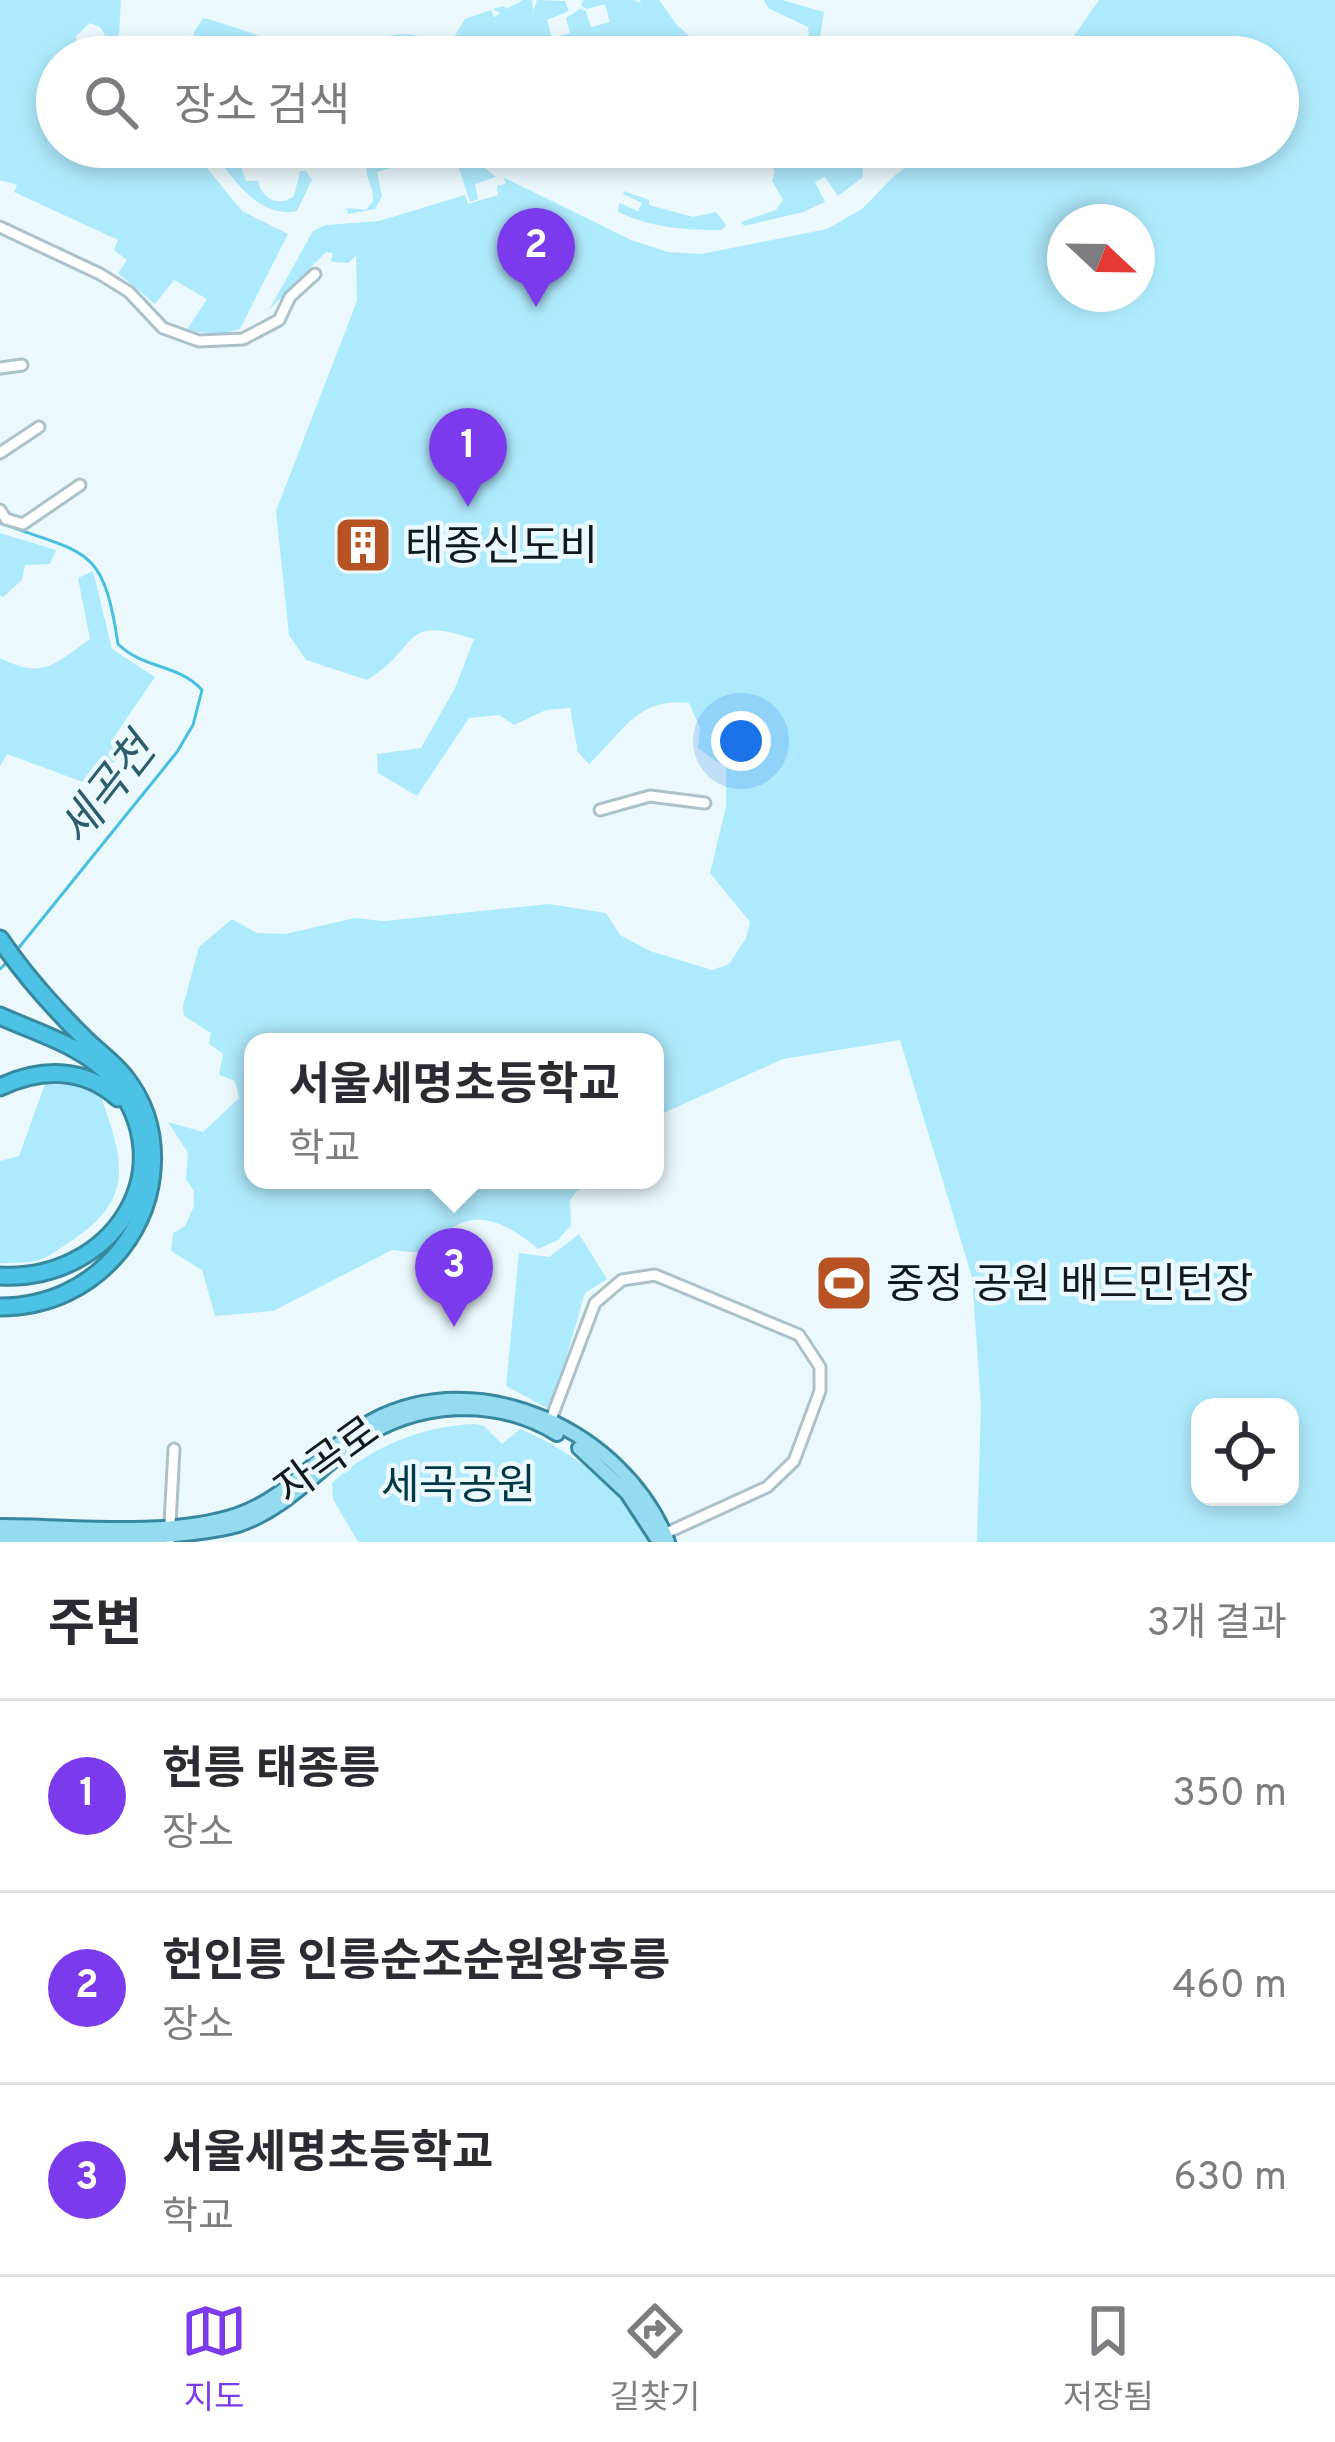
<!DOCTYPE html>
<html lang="ko">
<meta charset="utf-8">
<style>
:root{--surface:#fff;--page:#f7f7f7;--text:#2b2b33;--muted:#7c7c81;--line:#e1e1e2;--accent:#7c3aed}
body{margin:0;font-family:Overpass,"Noto Sans KR",sans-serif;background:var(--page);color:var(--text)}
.controls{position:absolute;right:36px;bottom:36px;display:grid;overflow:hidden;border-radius:24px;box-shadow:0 6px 18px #0003}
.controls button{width:108px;height:108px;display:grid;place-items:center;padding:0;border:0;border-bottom:3px solid var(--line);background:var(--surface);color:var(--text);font:60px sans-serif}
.compass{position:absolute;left:1047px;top:204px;width:108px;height:108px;border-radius:50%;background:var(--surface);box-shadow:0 6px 18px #0003;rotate:112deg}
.you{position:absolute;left:741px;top:741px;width:42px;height:42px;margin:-30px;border:9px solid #fff;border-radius:50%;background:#1a73e8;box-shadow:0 0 0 18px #1a73e833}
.badge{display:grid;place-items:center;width:78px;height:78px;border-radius:50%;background:var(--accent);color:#fff;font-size:39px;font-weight:700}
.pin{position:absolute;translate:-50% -99px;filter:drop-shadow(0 3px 6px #0008)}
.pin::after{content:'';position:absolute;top:63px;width:42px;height:36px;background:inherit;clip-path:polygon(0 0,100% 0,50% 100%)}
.popup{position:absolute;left:244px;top:1033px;width:420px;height:156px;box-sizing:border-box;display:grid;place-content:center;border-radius:24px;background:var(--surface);filter:drop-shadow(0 3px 9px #0005);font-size:39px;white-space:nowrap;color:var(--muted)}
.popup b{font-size:45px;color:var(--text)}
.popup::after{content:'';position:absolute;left:50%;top:100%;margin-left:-24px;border:24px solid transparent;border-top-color:var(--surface)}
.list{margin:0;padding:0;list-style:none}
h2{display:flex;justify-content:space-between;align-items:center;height:156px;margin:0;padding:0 48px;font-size:51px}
h2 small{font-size:39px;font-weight:400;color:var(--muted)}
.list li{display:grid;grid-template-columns:78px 1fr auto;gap:36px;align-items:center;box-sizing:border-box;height:192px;padding:0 48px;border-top:3px solid var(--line)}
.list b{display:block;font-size:45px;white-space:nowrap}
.list p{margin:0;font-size:39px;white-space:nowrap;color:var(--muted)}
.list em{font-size:39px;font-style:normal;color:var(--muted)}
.icon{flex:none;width:66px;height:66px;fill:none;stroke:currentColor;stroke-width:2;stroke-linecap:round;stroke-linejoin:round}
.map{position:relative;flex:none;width:1335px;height:1542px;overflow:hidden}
.search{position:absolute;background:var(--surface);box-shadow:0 6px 18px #0003;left:36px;right:36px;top:36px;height:132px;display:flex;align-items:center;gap:30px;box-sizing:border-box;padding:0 42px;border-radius:66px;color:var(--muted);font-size:45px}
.sheet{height:732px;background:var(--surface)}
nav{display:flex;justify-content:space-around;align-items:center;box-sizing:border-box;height:168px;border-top:3px solid var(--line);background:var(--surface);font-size:33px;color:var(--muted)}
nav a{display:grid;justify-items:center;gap:6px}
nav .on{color:var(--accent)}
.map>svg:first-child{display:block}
.green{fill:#aeeafd;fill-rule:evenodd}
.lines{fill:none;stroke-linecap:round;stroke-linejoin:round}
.stream{stroke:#47bfe1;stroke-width:3}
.minor-casing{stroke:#acc2c9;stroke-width:15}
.major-casing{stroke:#37889f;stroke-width:18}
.highway-casing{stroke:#37889f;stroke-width:21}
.minor{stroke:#fff;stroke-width:9}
.major{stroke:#94dbef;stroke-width:12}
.highway{stroke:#4cc3e5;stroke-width:15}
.labels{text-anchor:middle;stroke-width:9;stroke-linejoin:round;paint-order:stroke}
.poi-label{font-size:42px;fill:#11191c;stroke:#ebf9fd;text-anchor:start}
.street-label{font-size:42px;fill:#11191c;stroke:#ebf9fd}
.park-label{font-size:42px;fill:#003846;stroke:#ebf9fd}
.water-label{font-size:45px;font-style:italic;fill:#2c5d6c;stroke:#ebf9fd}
</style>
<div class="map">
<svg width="1335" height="1542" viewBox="0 0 1335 1542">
<rect width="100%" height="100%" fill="#ebf9fd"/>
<g class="green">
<path d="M0,0H121L119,35L107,38L100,27L90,23L76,36V57H57V147H190L242,211L288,234L240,329L221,334L186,331L207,299L174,280L155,304L118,273L127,260L114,250L118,240L14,192L17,185L0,180Z"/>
<path d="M523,0H532L533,13L537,0L565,1L569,11L547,20L552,38L570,33L566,18L580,9L586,11L591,27L610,22L605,4L587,9L581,6L583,0H635L642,4L639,0H659L677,25L713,57H459L454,37L465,19L491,10L494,18L500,13L493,9L504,6L506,9Z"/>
<path d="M764,0H782L824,12L817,57H811L808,27L768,8Z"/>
<path d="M1099,0H1335V1542H977L981,1405L972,1277L900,1040L783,1059L655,1117V1042H253V1180H586L570,1200L571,1225L558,1240L538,1249C513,1228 483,1208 452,1228C444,1233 438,1243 430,1248C419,1255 405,1251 392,1250L273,1311L215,1316L202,1270L171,1251L173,1233L185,1226L194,1206V1191L186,1179L188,1153L168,1122L203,1132L239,1098L235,1081L219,1075L223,1054L209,1044L211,1033L184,1016L183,1006L199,947L232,919L257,933L285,934L355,918L384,921L549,904L606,913L620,935L650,951L712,970L729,964L746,938L750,922L710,873L726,807V764L717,762L698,748L700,728L689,703C638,696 622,733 589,764L578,752L570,708L546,710L514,725L499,715L469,718L417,796L378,773L377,754L421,748L455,688L474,639C398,614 422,647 367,680L306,660L289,635L276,511L357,301L356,256L348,263L331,262L333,253L326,252L269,310L313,231L326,225L379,221L465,195L468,204L498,195L497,186L506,183L503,177L631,240L668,252L701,254L827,229L862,209L894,176L934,147H1278V57H1059ZM1065,222H1137V294H1065ZM1200,1407H1290V1497H1200Z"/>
<path d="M203,18C250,29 282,51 334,48C364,47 400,23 427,40L434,57H195L194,32Z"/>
<path d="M420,147H467L469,155L496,177L475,184L478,199L470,202L453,150L377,172L382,196L375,209L348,214L346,208L366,210L373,201C375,186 360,173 370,159Z"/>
<path d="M763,147H862L863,177L838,196L825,177L815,182L825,202L803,212L744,226L741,222L776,210L783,200L772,181L775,172Z"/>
<path d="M222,158H229L232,167L240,164L246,181H258C261,198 279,208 294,196L300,171H306L312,180L297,211C260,218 239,185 218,160Z"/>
<path d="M624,191L649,200V205L693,217L716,212L726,225L722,230C685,230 652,228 618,212L619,203L638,211L642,203L623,194Z"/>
<path d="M0,533L56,550L50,564L25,565L22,580L3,597L0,596Z"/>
<path d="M93,571L112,649L155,677L116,734L115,761L102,778L83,782L7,754L0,766V658C44,680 54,664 90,639L78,578Z"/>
<path d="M45,1084L82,1086L101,1097C122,1157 136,1196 77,1237C41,1261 44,1263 0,1263V1161L19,1156Z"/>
<path d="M579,1234L607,1279L585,1293L551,1410L506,1386L519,1253L549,1257Z"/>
<path d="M475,1424L484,1426L502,1444L520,1429C566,1448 634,1493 651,1542H358L333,1499L332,1483C370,1447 422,1426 475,1424Z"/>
</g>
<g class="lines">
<g class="stream">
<path d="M0,523C87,555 103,544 118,644C143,669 179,664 202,690L193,725L177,752L17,950"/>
<path d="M0,969L7,962"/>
</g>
<g class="minor-casing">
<g id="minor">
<path d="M0,227L100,274L129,292L163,328L199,341L243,339L279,320L290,297L315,274"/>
<path d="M0,368L22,365"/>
<path d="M0,453L39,427"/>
<path d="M0,510L6,519L23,524L80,485"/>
<path d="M600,810L650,796L705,803"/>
<path d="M548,1427L595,1303L622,1280L655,1275L799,1335L820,1367V1391L794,1461L767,1487L662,1535"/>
<path d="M169,1542L174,1449"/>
</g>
</g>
<g class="major-casing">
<g id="major">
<path d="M579,1448L627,1493L659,1542"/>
<path d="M0,1526C73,1526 168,1538 237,1515C292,1496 323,1448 372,1421C479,1363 625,1431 668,1542"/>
<path d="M0,1536C67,1539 175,1542 238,1525C286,1509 317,1470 357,1442C416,1401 495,1396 557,1434"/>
</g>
</g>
<g class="highway-casing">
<g id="highway">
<path d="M0,939C24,975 53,1007 84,1038C97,1051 113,1062 124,1076C165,1127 160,1199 121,1249C91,1287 48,1307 0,1307"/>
<path d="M0,1016C37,1033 85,1046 112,1078C188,1171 110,1282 0,1276"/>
<path d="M0,1087C40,1068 84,1067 118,1098"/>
</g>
</g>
<use href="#minor" class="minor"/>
<use href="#major" class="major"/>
<use href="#highway" class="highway"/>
</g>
<defs>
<g id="building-square" transform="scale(3)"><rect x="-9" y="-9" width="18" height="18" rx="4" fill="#b75222" stroke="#ebf9fd"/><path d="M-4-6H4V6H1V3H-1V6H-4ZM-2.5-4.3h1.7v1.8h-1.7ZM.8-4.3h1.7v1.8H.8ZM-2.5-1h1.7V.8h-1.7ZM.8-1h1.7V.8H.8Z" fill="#fff"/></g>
<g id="stadium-square" transform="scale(3)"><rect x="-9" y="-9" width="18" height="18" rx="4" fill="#b75222" stroke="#ebf9fd"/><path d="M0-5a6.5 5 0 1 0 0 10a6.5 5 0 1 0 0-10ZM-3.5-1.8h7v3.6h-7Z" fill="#fff"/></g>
</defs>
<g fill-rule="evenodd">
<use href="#building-square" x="363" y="545"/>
<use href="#stadium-square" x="844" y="1283"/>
</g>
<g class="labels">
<g class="poi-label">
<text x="405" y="560">태종신도비</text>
<text x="886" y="1298">중정 공원 배드민턴장</text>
</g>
<g class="street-label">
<text transform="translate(326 1459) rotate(-36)" y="15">자곡로</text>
</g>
<g class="park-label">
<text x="458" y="1499">세곡공원</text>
</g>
<g class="water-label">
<text transform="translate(106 789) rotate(-52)" y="16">세곡천</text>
</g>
</g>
</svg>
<div class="controls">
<button><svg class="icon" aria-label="locate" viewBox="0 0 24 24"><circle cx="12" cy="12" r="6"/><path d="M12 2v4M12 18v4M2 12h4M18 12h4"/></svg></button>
</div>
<svg class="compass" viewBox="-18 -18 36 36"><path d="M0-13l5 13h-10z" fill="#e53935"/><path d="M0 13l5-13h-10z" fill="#7c7c81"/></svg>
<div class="you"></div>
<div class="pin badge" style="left:468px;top:507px">1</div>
<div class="pin badge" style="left:536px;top:307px">2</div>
<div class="pin badge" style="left:454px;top:1327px">3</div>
<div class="popup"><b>서울세명초등학교</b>학교</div>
<div class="search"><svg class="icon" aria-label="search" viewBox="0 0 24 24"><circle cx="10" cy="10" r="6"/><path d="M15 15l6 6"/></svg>장소 검색</div>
</div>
<section class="sheet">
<h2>주변<small>3개 결과</small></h2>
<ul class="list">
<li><span class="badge">1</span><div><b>헌릉 태종릉</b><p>장소</p></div><em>350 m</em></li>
<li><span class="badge">2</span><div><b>헌인릉 인릉순조순원왕후릉</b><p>장소</p></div><em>460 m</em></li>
<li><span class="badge">3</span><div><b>서울세명초등학교</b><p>학교</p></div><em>630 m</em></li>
</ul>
</section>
<nav>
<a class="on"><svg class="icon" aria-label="map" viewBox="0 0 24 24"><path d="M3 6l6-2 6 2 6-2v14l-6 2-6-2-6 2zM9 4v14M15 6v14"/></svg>지도</a>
<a><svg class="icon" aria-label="directions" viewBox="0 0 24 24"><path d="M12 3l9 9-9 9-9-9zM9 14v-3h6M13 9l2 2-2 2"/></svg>길찾기</a>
<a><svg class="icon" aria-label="saved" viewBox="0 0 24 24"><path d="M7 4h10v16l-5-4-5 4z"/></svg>저장됨</a>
</nav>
